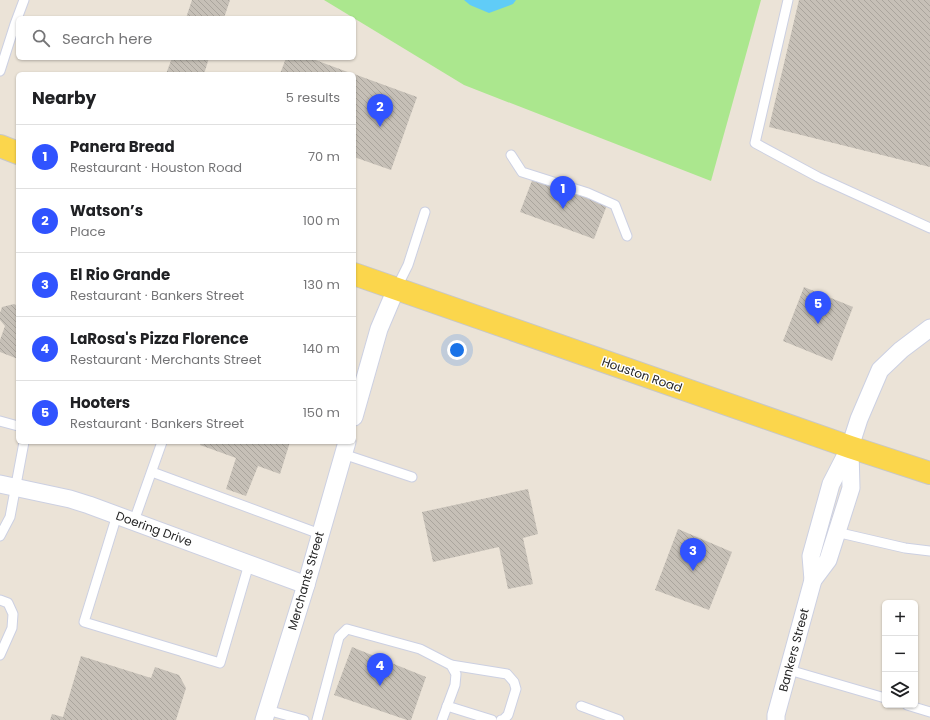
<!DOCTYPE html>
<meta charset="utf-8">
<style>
:root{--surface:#fff;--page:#f6f6f6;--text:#202124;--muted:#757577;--line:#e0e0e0;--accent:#3053ff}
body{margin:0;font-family:Poppins,sans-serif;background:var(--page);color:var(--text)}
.controls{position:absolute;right:12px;bottom:12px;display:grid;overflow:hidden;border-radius:6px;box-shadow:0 1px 3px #0004}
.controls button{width:36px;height:36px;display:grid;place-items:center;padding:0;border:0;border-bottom:1px solid var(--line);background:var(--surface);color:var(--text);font:20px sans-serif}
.you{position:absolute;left:457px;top:350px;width:14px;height:14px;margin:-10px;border:3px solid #fff;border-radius:50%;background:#1a73e8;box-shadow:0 0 0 6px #1a73e833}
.badge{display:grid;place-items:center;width:26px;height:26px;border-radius:50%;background:var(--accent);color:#fff;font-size:13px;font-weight:700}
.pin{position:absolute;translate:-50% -33px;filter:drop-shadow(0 1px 2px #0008)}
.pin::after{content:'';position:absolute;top:21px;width:14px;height:12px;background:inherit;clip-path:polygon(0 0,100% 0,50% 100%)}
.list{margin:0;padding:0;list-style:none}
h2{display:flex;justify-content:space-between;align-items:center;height:52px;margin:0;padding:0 16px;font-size:17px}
h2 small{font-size:13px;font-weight:400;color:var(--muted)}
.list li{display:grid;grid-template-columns:26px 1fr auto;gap:12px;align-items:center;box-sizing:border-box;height:64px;padding:0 16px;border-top:1px solid var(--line)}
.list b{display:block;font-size:15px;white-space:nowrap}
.list p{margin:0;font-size:13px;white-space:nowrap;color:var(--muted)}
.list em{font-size:13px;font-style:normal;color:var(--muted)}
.icon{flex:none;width:22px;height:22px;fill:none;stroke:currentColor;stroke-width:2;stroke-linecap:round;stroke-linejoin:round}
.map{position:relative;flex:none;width:930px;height:720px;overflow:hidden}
.search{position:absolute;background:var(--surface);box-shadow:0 1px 3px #0004;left:16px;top:16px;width:340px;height:44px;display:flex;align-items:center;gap:10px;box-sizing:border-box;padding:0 14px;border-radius:6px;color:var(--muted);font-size:15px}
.panel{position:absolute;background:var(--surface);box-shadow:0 1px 3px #0004;left:16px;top:72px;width:340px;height:372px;border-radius:6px}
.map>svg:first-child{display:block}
.grass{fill:#abe78e}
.water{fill:#60ccf7}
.building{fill:url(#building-back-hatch)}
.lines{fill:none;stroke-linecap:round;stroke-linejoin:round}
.service-casing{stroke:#ccd0e2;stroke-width:11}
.minor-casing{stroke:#ccd0e2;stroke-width:19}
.primary-casing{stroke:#c7c7c7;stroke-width:24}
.service{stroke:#fff;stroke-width:9}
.minor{stroke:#fff;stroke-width:17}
.primary{stroke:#fbd64c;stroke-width:22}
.labels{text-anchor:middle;stroke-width:3;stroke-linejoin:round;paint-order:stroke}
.street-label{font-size:12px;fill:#272727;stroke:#fff}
</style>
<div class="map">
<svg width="930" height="720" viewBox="0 0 930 720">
<defs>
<pattern id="building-back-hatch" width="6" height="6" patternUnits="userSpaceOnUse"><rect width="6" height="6" fill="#c6c0b7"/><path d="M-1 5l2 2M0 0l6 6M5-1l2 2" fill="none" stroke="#aaa59d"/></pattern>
</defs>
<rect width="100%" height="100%" fill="#ebe3d7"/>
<path class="grass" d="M324,0H761L711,181L464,85Z"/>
<path class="water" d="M464,0H516L513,4L489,13L470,5Z"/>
<g class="building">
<path d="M192,0H230L224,18H186Z"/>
<path d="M799,0H930V167L769,127Z"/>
<path d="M172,58H209L204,74H166Z"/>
<path d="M286,58H310L353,74H280Z"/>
<path d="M354,74L417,97L391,170L354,157Z"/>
<path d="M533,178L607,205L594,239L520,212Z"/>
<path d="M804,287L853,307L832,361L783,341Z"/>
<path d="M14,304L18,306V359L0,352V340L5,326L0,320V313L2,307Z"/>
<path d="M201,442H290L280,474L258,466L246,496L226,489L236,458L200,445Z"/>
<path d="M528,489L538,534L523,538L533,584L508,589L499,547L433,562L422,512Z"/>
<path d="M678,529L732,552L709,610L655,590Z"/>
<path d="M352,647L426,677L411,720H407L334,695Z"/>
<path d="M81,656L151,678L155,667L179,675L186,688L176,720H50L52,714L63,717Z"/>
</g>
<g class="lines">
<g class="service-casing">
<g id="service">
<path d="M788,0L755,143L818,177L930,228"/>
<path d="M0,71L15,24L24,0"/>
<path d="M511,155L522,172L588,193L615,205L627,236"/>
<path d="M396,289L408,265L425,212"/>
<path d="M0,421L18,426"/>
<path d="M343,454L412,477"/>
<path d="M152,472L320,534"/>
<path d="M117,515L84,622L220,663L249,564"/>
<path d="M134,521L162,442"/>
<path d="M836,532L905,548L930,551"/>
<path d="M0,536L10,517L24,442"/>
<path d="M0,600L8,603L13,614L12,628L0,655"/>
<path d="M451,665L507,674L514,682L516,689L508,715L503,720H501"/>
<path d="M789,670L885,698"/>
<path d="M907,705L930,712"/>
<path d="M447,706L492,720"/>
<path d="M581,706L619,720"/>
<path d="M267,710L304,720"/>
<path d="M317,720L339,637L347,629L420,649L451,665L456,674L455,685L442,720"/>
</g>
</g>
<g class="minor-casing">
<g id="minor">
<path d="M354,417L379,329L396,289"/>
<path d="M0,484L70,499L89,505L306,585"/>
<path d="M813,580L811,556L831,484L850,447L859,419L880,370L901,350L930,328"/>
<path d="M264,720L306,585L347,442"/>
<path d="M776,720V715L813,580L828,560L851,488L850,450"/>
</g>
</g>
<g class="primary-casing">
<g id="primary">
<path d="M0,146L18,153"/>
<path d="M354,274L850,447L930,473"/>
</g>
</g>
<use href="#service" class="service"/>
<use href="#minor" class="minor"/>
<use href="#primary" class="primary"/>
</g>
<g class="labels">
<g class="street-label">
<text transform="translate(642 375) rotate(19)" y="4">Houston Road</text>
<text transform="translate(154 529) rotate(20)" y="4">Doering Drive</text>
<text transform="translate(306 581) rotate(-74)" y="4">Merchants Street</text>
<text transform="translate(794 650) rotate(-75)" y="4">Bankers Street</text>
</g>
</g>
</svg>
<div class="controls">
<button>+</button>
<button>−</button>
<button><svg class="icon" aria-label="layers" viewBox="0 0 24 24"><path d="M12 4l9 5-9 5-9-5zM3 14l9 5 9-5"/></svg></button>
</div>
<div class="you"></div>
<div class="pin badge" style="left:563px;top:209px">1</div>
<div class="pin badge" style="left:380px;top:127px">2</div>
<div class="pin badge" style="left:693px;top:571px">3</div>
<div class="pin badge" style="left:380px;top:686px">4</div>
<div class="pin badge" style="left:818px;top:324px">5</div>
<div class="search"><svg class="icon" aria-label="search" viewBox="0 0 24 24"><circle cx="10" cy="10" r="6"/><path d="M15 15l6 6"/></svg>Search here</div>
<section class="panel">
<h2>Nearby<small>5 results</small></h2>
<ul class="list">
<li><span class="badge">1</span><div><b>Panera Bread</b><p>Restaurant · Houston Road</p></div><em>70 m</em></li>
<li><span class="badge">2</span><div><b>Watson’s</b><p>Place</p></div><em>100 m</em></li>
<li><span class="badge">3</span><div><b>El Rio Grande</b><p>Restaurant · Bankers Street</p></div><em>130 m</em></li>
<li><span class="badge">4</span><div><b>LaRosa's Pizza Florence</b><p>Restaurant · Merchants Street</p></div><em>140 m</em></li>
<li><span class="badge">5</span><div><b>Hooters</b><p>Restaurant · Bankers Street</p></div><em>150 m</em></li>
</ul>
</section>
</div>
